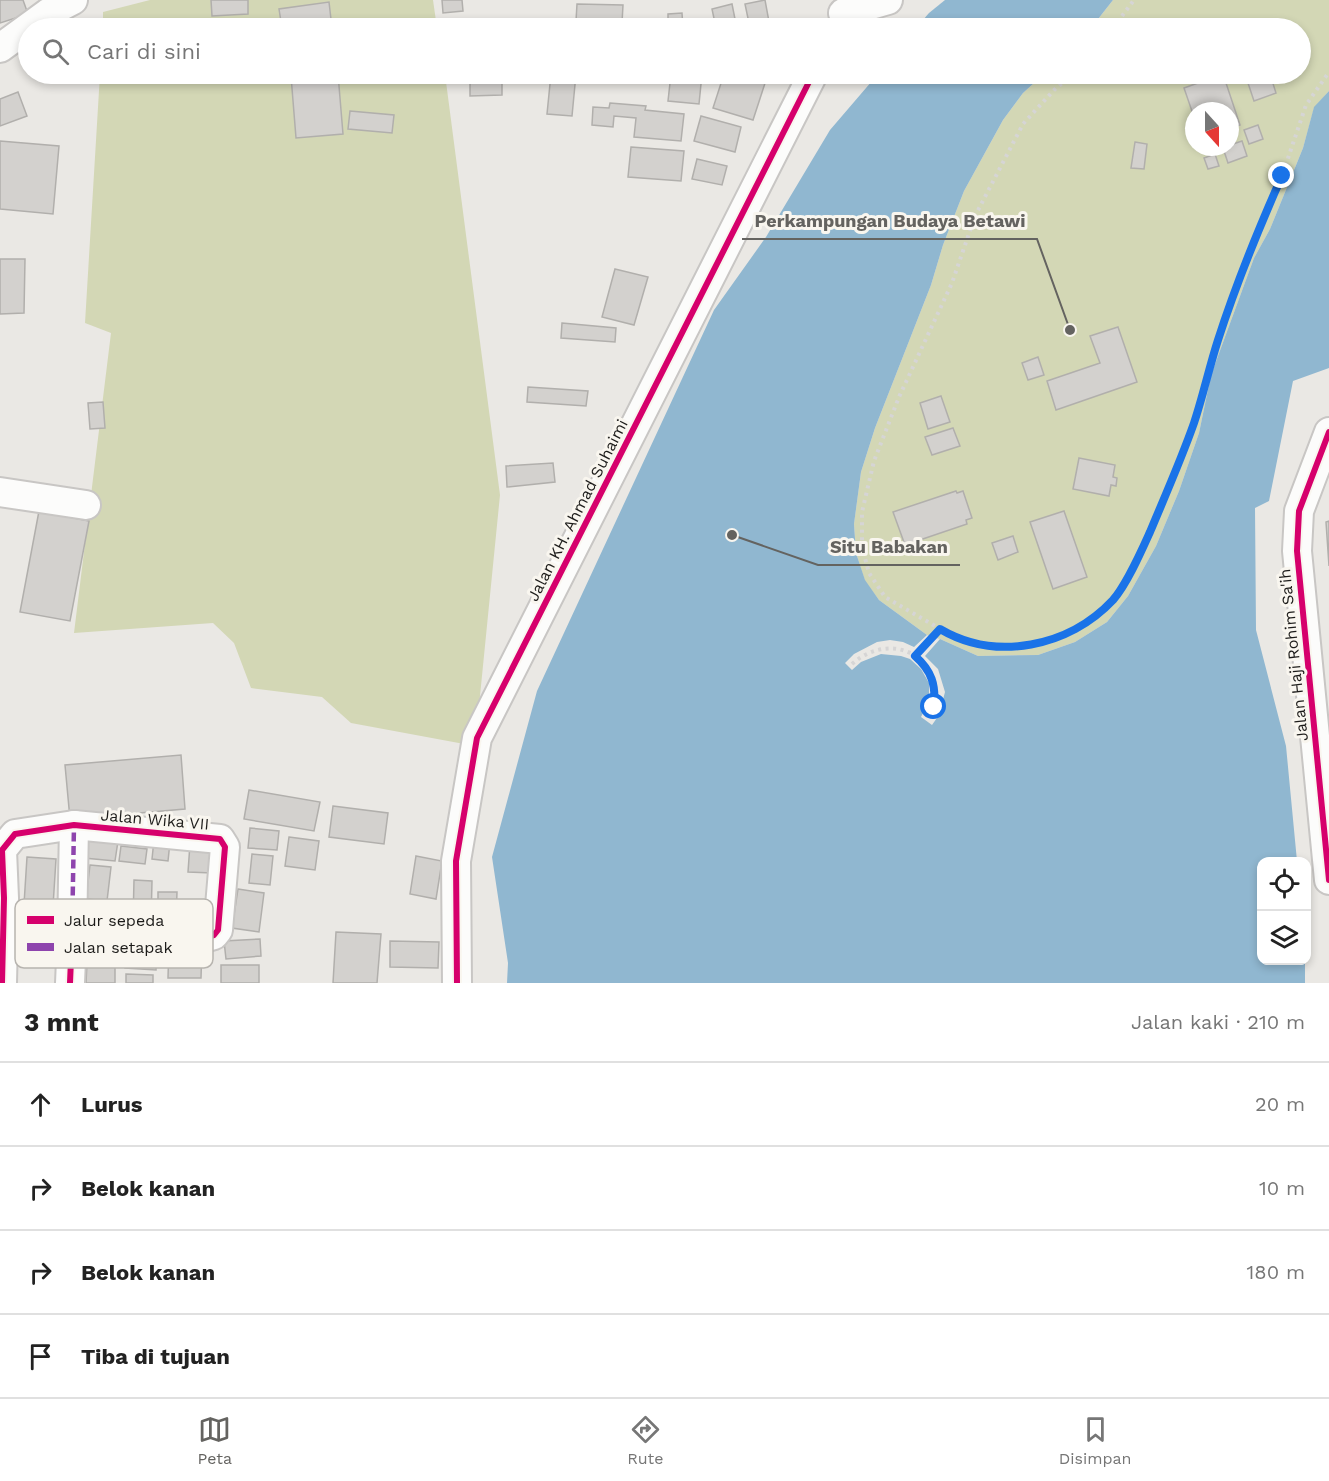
<!DOCTYPE html>
<html lang="id">
<meta charset="utf-8">
<style>
:root{--surface:#fff;--page:#f6f6f6;--text:#222;--muted:#767676;--line:#e0e0e0;--accent:#646360}
body{margin:0;font-family:"Work Sans",sans-serif;background:var(--page);color:var(--text)}
.controls{position:absolute;right:18px;bottom:18px;display:grid;overflow:hidden;border-radius:12px;box-shadow:0 3px 9px #0003}
.controls button{width:54px;height:54px;display:grid;place-items:center;padding:0;border:0;border-bottom:2px solid var(--line);background:var(--surface);color:var(--text);font:30px sans-serif}
.compass{position:absolute;left:1185px;top:102px;width:54px;height:54px;border-radius:50%;background:var(--surface);box-shadow:0 3px 9px #0003;rotate:159deg}
.stop{position:absolute;width:18px;height:18px;margin:-14px;border:4px solid #1a73e8;border-radius:50%;background:#fff}
.stop.end{background:#1a73e8;border-color:#fff;box-shadow:0 2px 6px #0008}
.list{margin:0;padding:0;list-style:none}
h2{display:flex;justify-content:space-between;align-items:center;height:78px;margin:0;padding:0 24px;font-size:26px}
h2 small{font-size:20px;font-weight:400;color:var(--muted)}
.list li{display:grid;grid-template-columns:39px 1fr auto;gap:18px;align-items:center;box-sizing:border-box;height:84px;padding:0 24px;border-top:2px solid var(--line)}
.list b{display:block;font-size:22px;white-space:nowrap}
.list em{font-size:20px;font-style:normal;color:var(--muted)}
.icon{flex:none;width:33px;height:33px;fill:none;stroke:currentColor;stroke-width:2;stroke-linecap:round;stroke-linejoin:round}
.map{position:relative;flex:none;width:1329px;height:983px;overflow:hidden}
.search{position:absolute;background:var(--surface);box-shadow:0 3px 9px #0003;left:18px;right:18px;top:18px;height:66px;display:flex;align-items:center;gap:15px;box-sizing:border-box;padding:0 21px;border-radius:33px;color:var(--muted);font-size:22px}
.sheet{height:414px;background:var(--surface)}
nav{display:flex;justify-content:space-around;align-items:center;box-sizing:border-box;height:84px;border-top:2px solid var(--line);background:var(--surface);font-size:16px;color:var(--muted)}
nav a{display:grid;justify-items:center;gap:3px}
nav .on{color:var(--accent)}
.map>svg:first-child{display:block}
.green{fill:#d3d7b5;fill-rule:evenodd}
.water{fill:#90b7d0}
.pier{fill:#eae8e4}
.building{fill:#d3d1ce;stroke:#b1afac;stroke-width:1.5}
.lines{fill:none;stroke-linecap:round;stroke-linejoin:round}
.minor-casing{stroke:#c8c6c4;stroke-width:32}
.path{stroke:#d6d5d5;stroke-width:4;stroke-dasharray:3 4.5;stroke-linecap:butt}
.minor{stroke:#fcfcfb;stroke-width:28}
.quiet{stroke:#8e44ad;stroke-width:4.5;stroke-dasharray:9 4.5;stroke-linecap:butt}
.cycleway-casing{stroke:#f9f6ef;stroke-width:10}
.cycleway{stroke:#d6006c;stroke-width:6}
.route{stroke:#1a73e8;stroke-width:8}
.labels{text-anchor:middle;stroke-width:6;stroke-linejoin:round;paint-order:stroke}
.street-label{font-size:16px;fill:#1c1b19;stroke:#f9f6ef}
.key{fill:#f9f6ef;stroke:#b7b4af;stroke-width:1.5}
.key-label{font-size:16px;fill:#1c1b19}
.leader{fill:none;stroke:#646360;stroke-width:2}
.callout-dot{fill:#646360;stroke:#f9f6ef;stroke-width:2}
.callout-label{font-size:18px;text-anchor:middle;font-weight:bold;fill:#646360;stroke:#f9f6ef;stroke-width:6;stroke-linejoin:round;paint-order:stroke}
</style>
<div class="map">
<svg width="1329" height="983" viewBox="0 0 1329 983">
<rect width="100%" height="100%" fill="#eae8e4"/>
<g class="green">
<path d="M150,0H433L437,28H103V12Z"/>
<path d="M1113,0H1329V91L1314,108L1303,148L1270,229L1254,258L1211,375L1199,433L1179,491L1156,546L1128,596L1107,622L1075,642L1038,655L978,656L940,639L927,635L879,600L865,581L856,553L854,524L861,472L875,428L931,285L943,245L964,191L1003,120L1023,93L1044,74H1300V28H1091ZM1194,111H1230V147H1194Z"/>
<path d="M100,74H445L500,495L475,746L351,723L322,697L251,688L234,643L213,623L74,633L111,333L85,323Z"/>
</g>
<g class="water">
<path d="M945,0H1113L1091,28H916L929,13Z"/>
<path d="M878,74H1044L1023,93L1003,120L964,191L943,245L931,285L875,428L861,472L854,524L856,553L865,580L879,600L927,635L940,639L978,656L1038,655L1075,642L1107,622L1128,596L1156,546L1179,491L1199,433L1211,375L1254,258L1270,229L1303,148L1314,107L1329,91V368L1293,381L1269,501L1255,508L1256,630L1286,746L1297,861L1262,862V960L1305,961V983H507L508,963L492,857L537,691L714,310L766,237L830,130Z"/>
</g>
<path class="pier" d="M927,635L940,639L925,656L938,669L945,692L939,715L932,725L921,717L929,701V683L921,669L910,659L901,656L881,654L861,662L852,670L845,663L854,654L877,642L890,640L903,642L914,647Z"/>
<g class="building">
<path d="M0,0H23L28,14L0,23Z"/>
<path d="M211,0H248V14L212,16Z"/>
<path d="M442,0H462L463,11L443,13Z"/>
<path d="M765,0L770,27L750,28L745,4Z"/>
<path d="M329,2L332,28H282L279,9Z"/>
<path d="M577,4L623,5L622,23L576,21Z"/>
<path d="M732,4L736,24L716,28L712,9Z"/>
<path d="M682,13L683,28H668V14Z"/>
<path d="M325,74H338L343,134L296,138L291,76Z"/>
<path d="M381,74H430V75L382,79Z"/>
<path d="M470,74H502V95L470,96Z"/>
<path d="M551,74H576L572,116L547,114Z"/>
<path d="M671,74H702L699,104L668,101Z"/>
<path d="M724,74H768L753,120L713,108Z"/>
<path d="M1173,74H1193L1194,77L1176,83Z"/>
<path d="M1223,74L1240,125L1230,128V111H1194V117L1184,88Z"/>
<path d="M1245,74H1270L1276,93L1254,101Z"/>
<path d="M18,92L27,116L0,126V99Z"/>
<path d="M610,103L646,106L645,110L684,114L681,141L634,137L636,118L614,116L613,127L592,125L593,107L609,108Z"/>
<path d="M350,111L394,115L392,133L348,129Z"/>
<path d="M701,116L741,127L735,152L694,141Z"/>
<path d="M1258,125L1263,139L1249,144L1244,130Z"/>
<path d="M0,141L59,146L53,214L0,209Z"/>
<path d="M1242,141L1247,156L1228,163L1223,148L1230,147V145Z"/>
<path d="M1135,142L1147,144L1144,169L1131,168Z"/>
<path d="M631,147L684,151L681,181L628,177Z"/>
<path d="M1215,154L1219,166L1208,169L1204,158Z"/>
<path d="M697,159L727,166L722,185L692,179Z"/>
<path d="M0,259H25L24,313L0,314Z"/>
<path d="M615,269L648,277L634,325L602,317Z"/>
<path d="M562,323L616,328L615,342L561,338Z"/>
<path d="M1118,327L1137,382L1056,410L1047,381L1100,363L1090,336Z"/>
<path d="M1038,357L1044,375L1028,380L1022,363Z"/>
<path d="M528,387L588,391L586,406L527,402Z"/>
<path d="M941,396L950,422L928,429L920,403Z"/>
<path d="M103,402L105,428L90,429L88,403Z"/>
<path d="M953,428L960,446L932,455L925,437Z"/>
<path d="M1079,458L1115,465L1113,477L1117,478L1116,486L1111,485L1109,496L1073,489Z"/>
<path d="M553,463L555,482L507,487L506,466Z"/>
<path d="M956,491L957,493L963,491L972,518L966,520L967,524L905,545L893,512Z"/>
<path d="M39,511L89,521L70,621L20,612Z"/>
<path d="M1064,511L1087,577L1053,589L1030,522Z"/>
<path d="M1329,521V566L1326,522Z"/>
<path d="M1013,536L1018,552L998,560L992,543Z"/>
<path d="M181,755L185,809L70,819L65,765Z"/>
<path d="M249,790L320,802L314,831L244,819Z"/>
<path d="M333,806L388,813L384,844L329,837Z"/>
<path d="M250,828L279,831L277,850L248,848Z"/>
<path d="M289,837L319,841L315,870L285,866Z"/>
<path d="M86,838L118,841L115,861L84,858Z"/>
<path d="M154,840L170,842L168,861L152,859Z"/>
<path d="M190,844L213,845L212,873L188,872Z"/>
<path d="M121,846L147,849L145,864L119,861Z"/>
<path d="M252,854L273,856L270,885L249,883Z"/>
<path d="M416,856L442,861L436,899L410,894Z"/>
<path d="M27,857L56,859L52,922L23,920Z"/>
<path d="M90,865L111,867L107,901L86,899Z"/>
<path d="M134,880L152,881L151,923L133,922Z"/>
<path d="M238,889L264,893L259,932L232,928Z"/>
<path d="M158,892H177L176,920H158Z"/>
<path d="M185,901L215,904L213,927L183,925Z"/>
<path d="M336,932L381,934L377,983H333Z"/>
<path d="M260,939L261,956L226,959L224,941Z"/>
<path d="M390,941L439,942L438,968L390,967Z"/>
<path d="M169,944L202,945L201,978H168Z"/>
<path d="M126,949L157,951L156,970L125,968Z"/>
<path d="M87,963H115V983H86Z"/>
<rect x="221" y="965" width="38" height="18"/>
<path d="M126,974L153,975V983H126Z"/>
</g>
<g class="lines">
<g class="minor-casing">
<g id="minor">
<path d="M843,13L888,0"/>
<path d="M0,48L48,13L73,0"/>
<path d="M1329,432L1299,511L1297,551L1329,880"/>
<path d="M0,492L86,505"/>
<path d="M72,936L74,825"/>
<path d="M2,983L4,898L2,850L15,834L74,825L220,839L225,847L218,930L214,935L207,937L72,936L70,983"/>
<path d="M457,983L456,861L477,738L813,74"/>
</g>
</g>
<g class="path">
<path d="M1113,28L1134,0"/>
<path d="M1073,74L1054,90L1023,124L975,216L952,283L899,397L874,461L862,512V547L869,573L885,597L954,637L1000,648L1046,642L1086,624L1114,599L1139,557L1193,424L1217,342L1249,249L1282,176L1306,105L1329,72"/>
<path d="M915,656L940,629"/>
<path d="M852,664C895,626 952,663 930,717"/>
</g>
<use href="#minor" class="minor"/>
<path class="quiet" d="M72,936L74,825"/>
<g class="cycleway-casing">
<g id="cycleway">
<path d="M1329,432L1299,511L1297,551L1329,880"/>
<path d="M2,983L4,898L2,850L15,834L74,825L220,839L225,847L218,930L214,935L207,937L72,936L70,983"/>
<path d="M457,983L456,861L477,738L813,74"/>
</g>
</g>
<use href="#cycleway" class="cycleway"/>
</g>
<g class="lines">
<path class="route" d="M934,707C936,685 932,671 915,656L940,629C996,662 1069,647 1113,600C1127,584 1141,552 1150,532C1165,496 1181,460 1194,423C1203,396 1209,368 1218,340C1236,284 1258,230 1282,176"/>
</g>
<g class="labels">
<g class="street-label">
<text transform="translate(577 510) rotate(-63)" y="6">Jalan KH. Ahmad Suhaimi</text>
<text transform="translate(1293 655) rotate(-96)" y="6">Jalan Haji Rohim Sa'ih</text>
<text transform="translate(155 819) rotate(5)" y="6">Jalan Wika VII</text>
</g>
</g>
<rect x="15" y="899" width="198" height="69" rx="9" class="key"/>
<rect x="27" y="916" width="27" height="8" fill="#d6006c"/>
<rect x="27" y="943" width="27" height="8" fill="#8e44ad"/>
<g class="key-label">
<text x="64" y="926">Jalur sepeda</text>
<text x="64" y="953">Jalan setapak</text>
</g>
<path class="leader" d="M1070 330L1037 239H742M732 535L818 565H960"/>
<g class="callout-dot">
<circle cx="1070" cy="330" r="6"/>
<circle cx="732" cy="535" r="6"/>
</g>
<g class="callout-label">
<text x="890" y="227">Perkampungan Budaya Betawi</text>
<text x="889" y="553">Situ Babakan</text>
</g>
</svg>
<div class="controls">
<button><svg class="icon" aria-label="locate" viewBox="0 0 24 24"><circle cx="12" cy="12" r="6"/><path d="M12 2v4M12 18v4M2 12h4M18 12h4"/></svg></button>
<button><svg class="icon" aria-label="layers" viewBox="0 0 24 24"><path d="M12 4l9 5-9 5-9-5zM3 14l9 5 9-5"/></svg></button>
</div>
<svg class="compass" viewBox="-18 -18 36 36"><path d="M0-13l5 13h-10z" fill="#e53935"/><path d="M0 13l5-13h-10z" fill="#767676"/></svg>
<div class="stop" style="left:934px;top:707px"></div>
<div class="stop end" style="left:1282px;top:176px"></div>
<div class="search"><svg class="icon" aria-label="search" viewBox="0 0 24 24"><circle cx="10" cy="10" r="6"/><path d="M15 15l6 6"/></svg>Cari di sini</div>
</div>
<section class="sheet">
<h2>3 mnt<small>Jalan kaki · 210 m</small></h2>
<ul class="list">
<li><svg class="icon" aria-label="ahead" viewBox="0 0 24 24"><path d="M12 20V5M6 11l6-6 6 6"/></svg><div><b>Lurus</b></div><em>20 m</em></li>
<li><svg class="icon" aria-label="right" viewBox="0 0 24 24"><path d="M7 20v-9h11M14 6l5 5-5 5"/></svg><div><b>Belok kanan</b></div><em>10 m</em></li>
<li><svg class="icon" aria-label="right" viewBox="0 0 24 24"><path d="M7 20v-9h11M14 6l5 5-5 5"/></svg><div><b>Belok kanan</b></div><em>180 m</em></li>
<li><svg class="icon" aria-label="arrive" viewBox="0 0 24 24"><path d="M6 21V4h12l-3 4 3 4H6"/></svg><div><b>Tiba di tujuan</b></div></li>
</ul>
</section>
<nav>
<a class="on"><svg class="icon" aria-label="map" viewBox="0 0 24 24"><path d="M3 6l6-2 6 2 6-2v14l-6 2-6-2-6 2zM9 4v14M15 6v14"/></svg>Peta</a>
<a><svg class="icon" aria-label="directions" viewBox="0 0 24 24"><path d="M12 3l9 9-9 9-9-9zM9 14v-3h6M13 9l2 2-2 2"/></svg>Rute</a>
<a><svg class="icon" aria-label="saved" viewBox="0 0 24 24"><path d="M7 4h10v16l-5-4-5 4z"/></svg>Disimpan</a>
</nav>
